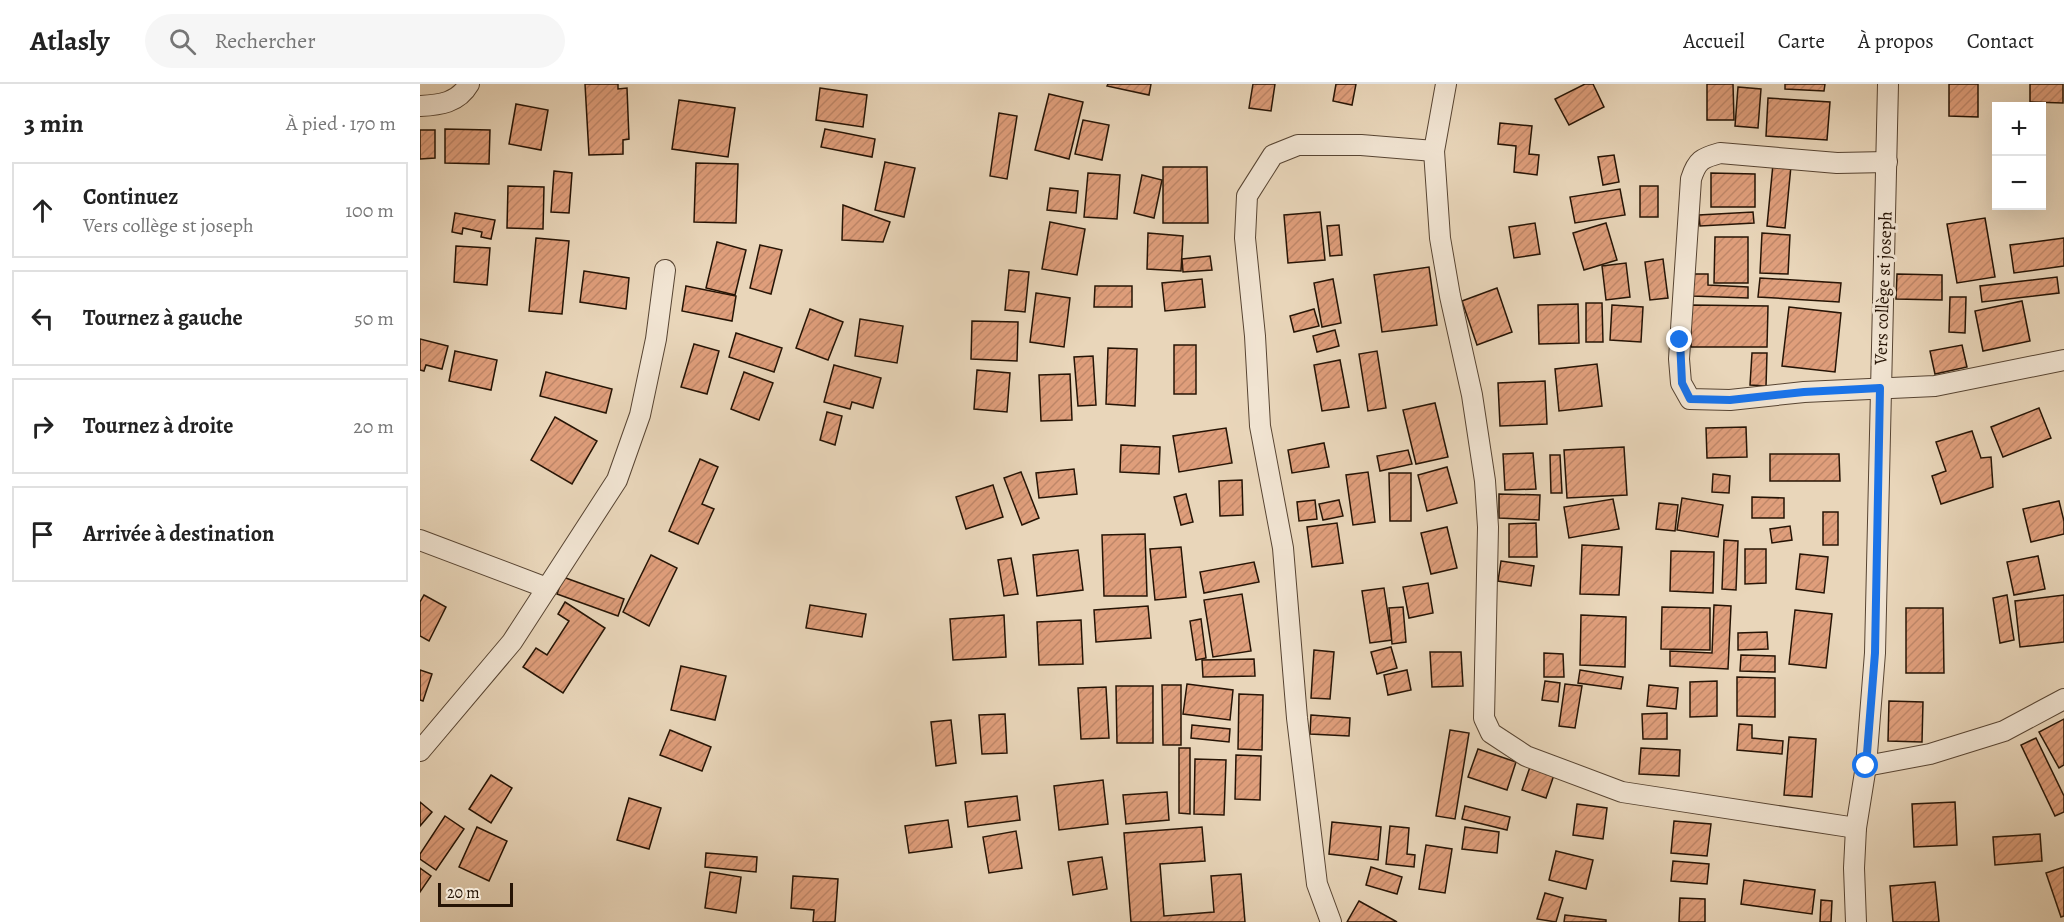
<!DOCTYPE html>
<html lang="fr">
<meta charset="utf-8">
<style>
:root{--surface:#fff;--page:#f6f6f6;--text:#222;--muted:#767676;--line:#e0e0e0}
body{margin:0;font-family:Alegreya,serif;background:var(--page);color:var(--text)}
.controls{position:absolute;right:18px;top:18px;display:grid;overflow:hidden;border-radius:0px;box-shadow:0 6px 24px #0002}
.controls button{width:54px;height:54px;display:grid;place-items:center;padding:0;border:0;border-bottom:2px solid var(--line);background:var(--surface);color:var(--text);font:30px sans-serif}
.scale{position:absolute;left:18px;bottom:15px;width:75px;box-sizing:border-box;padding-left:6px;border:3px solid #261405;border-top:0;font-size:16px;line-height:21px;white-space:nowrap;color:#261405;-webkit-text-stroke:4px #f1e4d2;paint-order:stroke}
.stop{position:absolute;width:18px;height:18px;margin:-14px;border:4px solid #1a73e8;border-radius:50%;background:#fff}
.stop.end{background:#1a73e8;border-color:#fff;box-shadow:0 2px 6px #0008}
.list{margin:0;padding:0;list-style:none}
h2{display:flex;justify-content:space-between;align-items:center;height:78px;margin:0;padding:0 24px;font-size:26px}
h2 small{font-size:20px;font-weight:400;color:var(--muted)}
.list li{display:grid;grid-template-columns:39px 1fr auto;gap:18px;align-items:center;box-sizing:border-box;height:96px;margin:0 12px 12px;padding:0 12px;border:2px solid var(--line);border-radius:0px}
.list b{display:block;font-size:22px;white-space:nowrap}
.list p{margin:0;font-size:20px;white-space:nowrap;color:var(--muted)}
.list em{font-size:20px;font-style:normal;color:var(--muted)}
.icon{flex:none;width:33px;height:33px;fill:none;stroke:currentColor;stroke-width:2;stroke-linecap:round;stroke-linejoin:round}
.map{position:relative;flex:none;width:1644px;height:838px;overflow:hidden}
header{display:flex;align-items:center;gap:36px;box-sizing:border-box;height:84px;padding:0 30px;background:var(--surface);border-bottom:2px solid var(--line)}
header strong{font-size:28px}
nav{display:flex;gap:33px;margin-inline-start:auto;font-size:21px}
.search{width:420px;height:54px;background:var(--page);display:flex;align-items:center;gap:15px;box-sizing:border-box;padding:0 21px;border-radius:33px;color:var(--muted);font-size:22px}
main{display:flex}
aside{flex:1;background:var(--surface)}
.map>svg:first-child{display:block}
.building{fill:url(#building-hatch);stroke:#261405;stroke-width:1.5}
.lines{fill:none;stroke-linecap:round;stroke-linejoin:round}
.street-casing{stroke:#574432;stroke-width:22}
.street{stroke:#f1e4d2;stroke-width:20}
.route{stroke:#1a73e8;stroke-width:8}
.labels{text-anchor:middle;stroke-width:6;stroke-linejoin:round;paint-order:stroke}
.street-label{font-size:18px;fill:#261405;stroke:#f1e4d2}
</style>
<header>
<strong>Atlasly</strong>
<div class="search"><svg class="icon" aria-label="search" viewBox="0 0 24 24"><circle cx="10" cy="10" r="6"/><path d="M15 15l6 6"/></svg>Rechercher</div>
<nav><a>Accueil</a><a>Carte</a><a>À propos</a><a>Contact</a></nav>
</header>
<main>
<aside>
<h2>3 min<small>À pied · 170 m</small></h2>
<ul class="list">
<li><svg class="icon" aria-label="ahead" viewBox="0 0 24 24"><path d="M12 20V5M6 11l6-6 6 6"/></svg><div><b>Continuez</b><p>Vers collège st joseph</p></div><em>100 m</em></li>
<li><svg class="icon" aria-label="left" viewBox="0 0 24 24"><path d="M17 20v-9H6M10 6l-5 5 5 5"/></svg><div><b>Tournez à gauche</b></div><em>50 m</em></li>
<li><svg class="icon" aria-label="right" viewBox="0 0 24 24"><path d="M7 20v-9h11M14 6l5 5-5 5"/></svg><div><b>Tournez à droite</b></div><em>20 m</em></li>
<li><svg class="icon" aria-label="arrive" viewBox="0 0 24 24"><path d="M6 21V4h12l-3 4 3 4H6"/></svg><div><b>Arrivée à destination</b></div></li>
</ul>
</aside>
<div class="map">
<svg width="1644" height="838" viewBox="0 0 1644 838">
<defs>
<pattern id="building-hatch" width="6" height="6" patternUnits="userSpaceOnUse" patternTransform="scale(1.5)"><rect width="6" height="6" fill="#df9e7b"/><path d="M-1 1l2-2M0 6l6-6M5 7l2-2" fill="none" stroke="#bf8769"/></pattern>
</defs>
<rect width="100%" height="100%" fill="#e9d6ba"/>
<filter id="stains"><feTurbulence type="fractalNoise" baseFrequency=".00333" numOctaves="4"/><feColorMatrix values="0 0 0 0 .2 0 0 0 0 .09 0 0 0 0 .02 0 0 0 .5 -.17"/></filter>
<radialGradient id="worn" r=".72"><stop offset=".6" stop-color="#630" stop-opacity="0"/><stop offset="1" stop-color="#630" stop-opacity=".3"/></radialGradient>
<g class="building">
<path d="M165,0H198V5L207,4L209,55L203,56V70L169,71Z"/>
<path d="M688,0H731L729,11L687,2Z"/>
<path d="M833,0H855L851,27L829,24Z"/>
<path d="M916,0H936L932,21L913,17Z"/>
<path d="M1165,0H1173L1184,23L1149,41L1135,15Z"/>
<path d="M1287,0H1313L1314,36H1287Z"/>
<path d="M1365,0H1405L1404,7L1365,5Z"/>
<path d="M1529,0H1558V33L1529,32Z"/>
<path d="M1610,0H1643V19L1610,18Z"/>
<path d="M1318,3L1341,5L1338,44L1315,42Z"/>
<path d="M400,4L447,11L443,43L396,36Z"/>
<path d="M629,10L663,18L649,75L615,66Z"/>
<path d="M1348,14L1410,18L1407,56L1346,52Z"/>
<path d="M259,16L315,24L308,73L252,65Z"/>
<path d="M96,20L128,26L121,66L89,60Z"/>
<path d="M579,29L597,32L587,95L570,92Z"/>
<path d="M663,36L689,41L682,76L655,70Z"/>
<path d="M1080,39L1112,42L1109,70L1119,71L1117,91L1094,88L1096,62L1078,60Z"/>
<path d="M25,45L70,46L69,80L25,79Z"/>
<path d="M405,45L455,55L452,73L401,63Z"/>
<path d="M0,46H15V74L0,75Z"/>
<path d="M1194,71L1199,98L1183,101L1178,73Z"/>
<path d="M465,78L495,84L484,133L455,126Z"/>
<path d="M276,79L318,80L316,139L274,138Z"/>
<path d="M1353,80L1371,82L1365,144L1347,142Z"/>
<path d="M743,83H787L788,139H743Z"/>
<path d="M134,87L152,89L149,129L131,128Z"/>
<path d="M668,89L700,91L697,135L664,133Z"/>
<path d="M1291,89L1335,90V123H1291Z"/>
<path d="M722,91L742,96L734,134L714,129Z"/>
<path d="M88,102L124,103L123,145L87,144Z"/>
<rect x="1220" y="102" width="18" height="31"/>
<path d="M630,104L658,107L656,129L627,126Z"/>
<path d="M1200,105L1205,131L1155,139L1150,113Z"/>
<path d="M423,121L470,138L463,158L422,156Z"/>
<path d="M900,128L905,176L868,179L864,131Z"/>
<path d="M1333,128L1334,139L1280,142L1279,131Z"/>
<path d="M35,129L75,136L71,155L61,153L62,148L43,144L42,150L32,148Z"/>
<path d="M1565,134L1575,193L1537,199L1527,140Z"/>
<path d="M630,138L665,145L657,191L622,185Z"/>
<path d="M1115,139L1120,170L1094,174L1089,143Z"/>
<path d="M1186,139L1197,176L1164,186L1153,149Z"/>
<path d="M919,141L922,171L910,172L907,142Z"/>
<path d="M728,149L763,152L761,187L727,185Z"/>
<path d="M1342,149L1370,151L1368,190L1340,189Z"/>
<path d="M1295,153H1328V199H1294Z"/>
<path d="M116,154L149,157L142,230L109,227Z"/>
<path d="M1644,154V182L1594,189L1590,161Z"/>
<path d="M297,158L326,166L315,211L286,204Z"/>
<path d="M340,161L362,166L351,210L330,204Z"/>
<path d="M36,162L70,164L67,201L34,198Z"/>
<path d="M790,172L792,186L763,188L762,175Z"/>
<path d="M1243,175L1248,214L1230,216L1225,178Z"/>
<path d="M1206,179L1210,213L1186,216L1182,182Z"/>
<path d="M1009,183L1017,241L962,248L954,191Z"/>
<path d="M589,186L609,188L605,228L585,226Z"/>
<path d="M164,187L209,194L206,225L160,218Z"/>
<path d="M1273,190H1288V201L1328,203V214L1272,212Z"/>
<path d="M1477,190L1522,191V216L1476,215Z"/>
<path d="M1637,193L1639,209L1562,218L1560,202Z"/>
<path d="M1340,194L1421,199L1419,218L1338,213Z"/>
<path d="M782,195L785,223L745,227L742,199Z"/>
<path d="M913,195L921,239L902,243L894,199Z"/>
<path d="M266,202L316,212L312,237L262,227Z"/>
<path d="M675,202H712V223H674Z"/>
<path d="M1077,204L1092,248L1057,261L1042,217Z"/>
<path d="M616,209L650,214L644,263L610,258Z"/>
<path d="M1530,213H1546L1545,249L1529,248Z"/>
<path d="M1602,217L1610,257L1563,267L1555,227Z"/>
<path d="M1166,219H1182L1183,258H1166Z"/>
<path d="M1158,220L1159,259L1119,260L1118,221Z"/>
<path d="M1192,221L1223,223L1221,258L1190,256Z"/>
<path d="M1271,221L1348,222L1347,263H1271Z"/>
<path d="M1369,223L1421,229L1415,288L1362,282Z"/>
<path d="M390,225L423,238L408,276L376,264Z"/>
<path d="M894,225L899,242L874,248L870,232Z"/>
<path d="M440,235L483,242L477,279L435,272Z"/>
<path d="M552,237L598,238L597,277L551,275Z"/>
<path d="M915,246L919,262L897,268L893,252Z"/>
<path d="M316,249L362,264L354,288L309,273Z"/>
<path d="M0,255L28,262L22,285L6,281L4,287L0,286Z"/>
<path d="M274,260L299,267L287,310L261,303Z"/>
<rect x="754" y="261" width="22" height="49"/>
<path d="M1542,261L1547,283L1515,290L1510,267Z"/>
<path d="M688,264L717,265L715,322L686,320Z"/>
<path d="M35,267L77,276L71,306L29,297Z"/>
<path d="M957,267L966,324L948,327L939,270Z"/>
<path d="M1332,269H1347L1346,302L1330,301Z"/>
<path d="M673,272L676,321L658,322L654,273Z"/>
<path d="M920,276L929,323L902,327L894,281Z"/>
<path d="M1177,280L1182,322L1139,327L1135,285Z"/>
<path d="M414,281L461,294L453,324L432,318L430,325L404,318Z"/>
<path d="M557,286L590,289L587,328L554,325Z"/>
<path d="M126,288L192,305L186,329L120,312Z"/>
<path d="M324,288L353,299L339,336L311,325Z"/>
<path d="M650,290L652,336L621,337L619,291Z"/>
<path d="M1125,297L1127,340L1080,342L1078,299Z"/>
<path d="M1015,319L1028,373L996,380L983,326Z"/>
<path d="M1619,324L1631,354L1583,373L1571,343Z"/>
<path d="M407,328L422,332L415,361L400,356Z"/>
<path d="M135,333L177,357L152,400L111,376Z"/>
<path d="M1326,343L1327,373L1287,374L1286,344Z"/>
<path d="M806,344L812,379L759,388L753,352Z"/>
<path d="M1552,347L1561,374L1571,373L1573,403L1521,420L1512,392L1526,387L1516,358Z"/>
<path d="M904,359L909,383L872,389L868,366Z"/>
<path d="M701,361L740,363L739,390L700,388Z"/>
<path d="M1204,363L1207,411L1147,414L1144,366Z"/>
<path d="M988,366L992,380L960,387L957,372Z"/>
<path d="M1113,369L1116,405L1085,406L1083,370Z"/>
<path d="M1350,370H1419L1420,397H1350Z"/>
<path d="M1130,371H1140L1142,409H1131Z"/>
<path d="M280,375L298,383L282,420L294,425L278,460L249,447Z"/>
<path d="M1027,383L1037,419L1007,427L998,391Z"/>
<path d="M654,385L657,410L619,414L616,389Z"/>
<path d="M601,388L619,434L602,441L584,394Z"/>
<path d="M948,388L955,438L933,441L926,391Z"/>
<path d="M969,389H991V437H970Z"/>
<path d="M1293,390L1310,392L1309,409L1292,408Z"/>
<path d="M822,396L823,431L800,432L799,397Z"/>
<path d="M573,401L583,433L546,445L536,413Z"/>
<path d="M766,410L773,438L761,441L754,413Z"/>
<path d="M1079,410L1120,411L1119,436L1079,434Z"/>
<path d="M1332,413L1364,414V434H1332Z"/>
<path d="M1262,414L1303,421L1298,453L1257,446Z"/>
<path d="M1193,415L1199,445L1149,454L1144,423Z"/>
<path d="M895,416L897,435L879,437L877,418Z"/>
<path d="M919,416L923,432L903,436L899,420Z"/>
<path d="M1639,417L1644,437V450L1611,458L1603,425Z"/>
<path d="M1239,419L1258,421L1255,447L1236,445Z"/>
<rect x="1403" y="428" width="15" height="33"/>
<path d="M917,439L923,479L892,483L887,443Z"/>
<path d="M1116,439L1117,473H1089V440Z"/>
<path d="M1370,442L1372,456L1352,459L1350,445Z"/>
<path d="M1027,443L1037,484L1011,490L1001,449Z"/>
<path d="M725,450L727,512H684L682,451Z"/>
<path d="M1304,456L1318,457L1316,506L1302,505Z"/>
<path d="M1162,461L1202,463L1199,511L1160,510Z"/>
<path d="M761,463L766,513L735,516L730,465Z"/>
<path d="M1325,465H1346V499L1325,500Z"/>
<path d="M658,466L663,506L617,512L613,471Z"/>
<path d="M1251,467L1294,468L1293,509L1250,507Z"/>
<path d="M1380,470L1408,473L1404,509L1376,505Z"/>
<path d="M231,471L257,484L229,542L203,528Z"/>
<path d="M1618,472L1625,505L1594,511L1587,478Z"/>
<path d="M591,474L598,510L584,512L578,476Z"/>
<path d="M1081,477L1114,482L1111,502L1078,497Z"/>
<path d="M834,478L839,498L784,509L780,488Z"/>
<path d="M143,493L204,515L198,532L137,510Z"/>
<path d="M1008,499L1013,529L989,534L983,503Z"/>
<path d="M964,504L972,556L950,559L942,507Z"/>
<path d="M822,510L831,567L793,573L784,516Z"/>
<path d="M4,511L26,523L9,557L0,552V518Z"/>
<path d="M1587,511L1594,556L1580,559L1573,514Z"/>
<path d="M1644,511V558L1600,563L1595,517Z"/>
<path d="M145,518L185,544L143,609L103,583L116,564L127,571L149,537L138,530Z"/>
<path d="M390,521L446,530L442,553L386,544Z"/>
<path d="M1294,521L1311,522L1308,585L1250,582V567L1292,569Z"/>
<path d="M728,522L731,554L676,558L674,526Z"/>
<path d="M983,523L986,558L972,560L969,524Z"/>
<path d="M1242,523L1290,524V566L1241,565Z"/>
<path d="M1486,524H1523L1524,589H1486Z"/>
<path d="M1375,526L1412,530L1406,584L1369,580Z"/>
<path d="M584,531L586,573L533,576L530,535Z"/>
<path d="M1161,531L1206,533L1205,583L1160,581Z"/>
<path d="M781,535L786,574L776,576L770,537Z"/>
<path d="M661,536L663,580L619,581L617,538Z"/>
<path d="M1347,548L1348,565L1318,566V549Z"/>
<path d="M971,563L977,584L957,590L951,568Z"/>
<path d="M894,566L914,568L910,615L891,614Z"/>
<path d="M1010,568H1041L1043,602L1012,603Z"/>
<path d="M1124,569L1143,570L1144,593H1124Z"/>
<path d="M1321,571L1355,572V588L1320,587Z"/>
<path d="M834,575L835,592L783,593L782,576Z"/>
<path d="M261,582L306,592L295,636L251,626Z"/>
<path d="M0,586L12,590L3,617L0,616Z"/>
<path d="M987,586L991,606L968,611L964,591Z"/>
<path d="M1160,586L1203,593L1201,605L1158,599Z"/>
<path d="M1317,593L1355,594V633L1317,632Z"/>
<path d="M1125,597L1140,599L1138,618L1122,616Z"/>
<path d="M1297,597V632L1270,633V598Z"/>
<path d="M767,600L813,606L810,636L763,630Z"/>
<path d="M1145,600L1162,602L1155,644L1139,642Z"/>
<path d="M742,601H761V661H743Z"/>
<path d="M1229,601L1258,604L1256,625L1227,622Z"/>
<path d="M696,602H733V659H697Z"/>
<path d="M686,603L689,654L661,655L658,604Z"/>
<path d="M819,610L843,611L842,666L818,665Z"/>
<path d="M1469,617L1503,618L1502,658L1468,657Z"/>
<path d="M1247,629V655H1223L1222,630Z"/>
<path d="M585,630L587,669L562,670L559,631Z"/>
<path d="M891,631L930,634L929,652L890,650Z"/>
<path d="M1644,635V681L1639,684L1619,648Z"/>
<path d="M531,636L536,679L516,682L511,638Z"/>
<path d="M1319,640L1332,641V654L1363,657L1362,670L1317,666Z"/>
<path d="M772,641L810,645L809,658L771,654Z"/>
<path d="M250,646L291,663L282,687L240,671Z"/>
<path d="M1030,646L1049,649L1035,735L1016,732Z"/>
<path d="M1369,653L1396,655L1392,713L1364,711Z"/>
<path d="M1616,654L1644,712V728L1635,732L1601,661Z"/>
<path d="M759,664H770V730L759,729Z"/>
<path d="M1221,664L1260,666L1259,692L1219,690Z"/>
<path d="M1058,665L1096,678L1087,706L1048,693Z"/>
<path d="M816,671L841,672L840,716L815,715Z"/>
<path d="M775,675L806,676L804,731L774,730Z"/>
<path d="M1110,683L1134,691L1126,714L1102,706Z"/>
<path d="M71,691L92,704L71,739L49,725Z"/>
<path d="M683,696L688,740L639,746L634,702Z"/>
<path d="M747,708L749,736L706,740L703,711Z"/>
<path d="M597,712L600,736L548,743L545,718Z"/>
<path d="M209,714L241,724L229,765L197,756Z"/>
<path d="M0,718L12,728L0,742Z"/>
<path d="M1535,718L1537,761L1494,763L1492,720Z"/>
<path d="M1157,720L1187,724L1183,755L1153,751Z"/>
<path d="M1045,722L1090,733L1087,746L1042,735Z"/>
<path d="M25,732L44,745L16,786L0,775V770Z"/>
<path d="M528,736L532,763L489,769L485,742Z"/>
<path d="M1254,737L1291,740L1287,772L1251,769Z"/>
<path d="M912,738L961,743L958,776L909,770Z"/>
<path d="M970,742L989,744L987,770L995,771L994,783L966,780Z"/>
<path d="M57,743L87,757L69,797L39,783Z"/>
<path d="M782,743L785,777L740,780L744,832L794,828L791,792L821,790L825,838H711L704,749Z"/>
<path d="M1045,743L1079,748L1077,769L1042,765Z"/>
<path d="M596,747L602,784L569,789L563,753Z"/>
<path d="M1620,750L1622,777L1575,781L1573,753Z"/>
<path d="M1006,761L1032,765L1025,809L999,805Z"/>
<path d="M1136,767L1173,776L1166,805L1129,796Z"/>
<path d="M286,769L337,773L336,788L285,783Z"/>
<path d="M682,773L687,805L653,811L648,778Z"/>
<path d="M1253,777L1289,780L1287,800L1251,797Z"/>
<path d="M951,783L982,793L977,810L946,801Z"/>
<path d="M1644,783V832L1641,833L1626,789Z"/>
<path d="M0,784L11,792L0,808Z"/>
<path d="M290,788L321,793L316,829L285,824Z"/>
<path d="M373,792L418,795L415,838H393L394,826L371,824Z"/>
<path d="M1324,796L1395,806L1392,830L1321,820Z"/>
<path d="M1515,798L1519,838H1473L1470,802Z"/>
<path d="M1125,809L1143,814L1136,838L1117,835Z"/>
<path d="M1260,814L1285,815V838H1259Z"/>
<path d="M1401,816L1412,817L1411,838H1400Z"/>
<path d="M939,817L977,838H927Z"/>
<path d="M1145,831L1186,836V838H1144Z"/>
</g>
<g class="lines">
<g class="street-casing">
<g id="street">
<path d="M1026,0L1014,67L1020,154L1030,212L1052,311L1065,397L1068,443L1064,634L1071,649L1106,672L1202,708L1436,744"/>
<path d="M0,22C20,21 38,19 49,0"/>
<path d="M1467,78L1417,79L1300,69C1282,74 1277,76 1271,95L1259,275L1261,299L1270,315L1310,316L1384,308L1515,302L1644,276"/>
<path d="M0,456L127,504"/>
<path d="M0,667L92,558L197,396L220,331L236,255L245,186"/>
<path d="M1446,682L1510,670L1584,647L1644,615"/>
<path d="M911,838L897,800L877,634L863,464L840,342L835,252L825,154L827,112L853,71L878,61H941L1014,67"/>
<path d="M1436,838L1434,784L1436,744L1446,682L1455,569L1468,0"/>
</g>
</g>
<use href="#street" class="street"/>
</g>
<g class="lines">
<path class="route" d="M1260,256L1262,299L1270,315L1310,316L1384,308L1460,304L1455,569L1446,682"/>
</g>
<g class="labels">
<g class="street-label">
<text transform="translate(1463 204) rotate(-88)" y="6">Vers collège st joseph</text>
</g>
</g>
<rect width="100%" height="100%" filter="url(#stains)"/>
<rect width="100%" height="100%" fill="url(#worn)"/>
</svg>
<div class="controls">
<button>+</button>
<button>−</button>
</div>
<div class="scale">20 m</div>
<div class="stop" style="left:1446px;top:682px"></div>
<div class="stop end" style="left:1260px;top:256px"></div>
</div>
</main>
